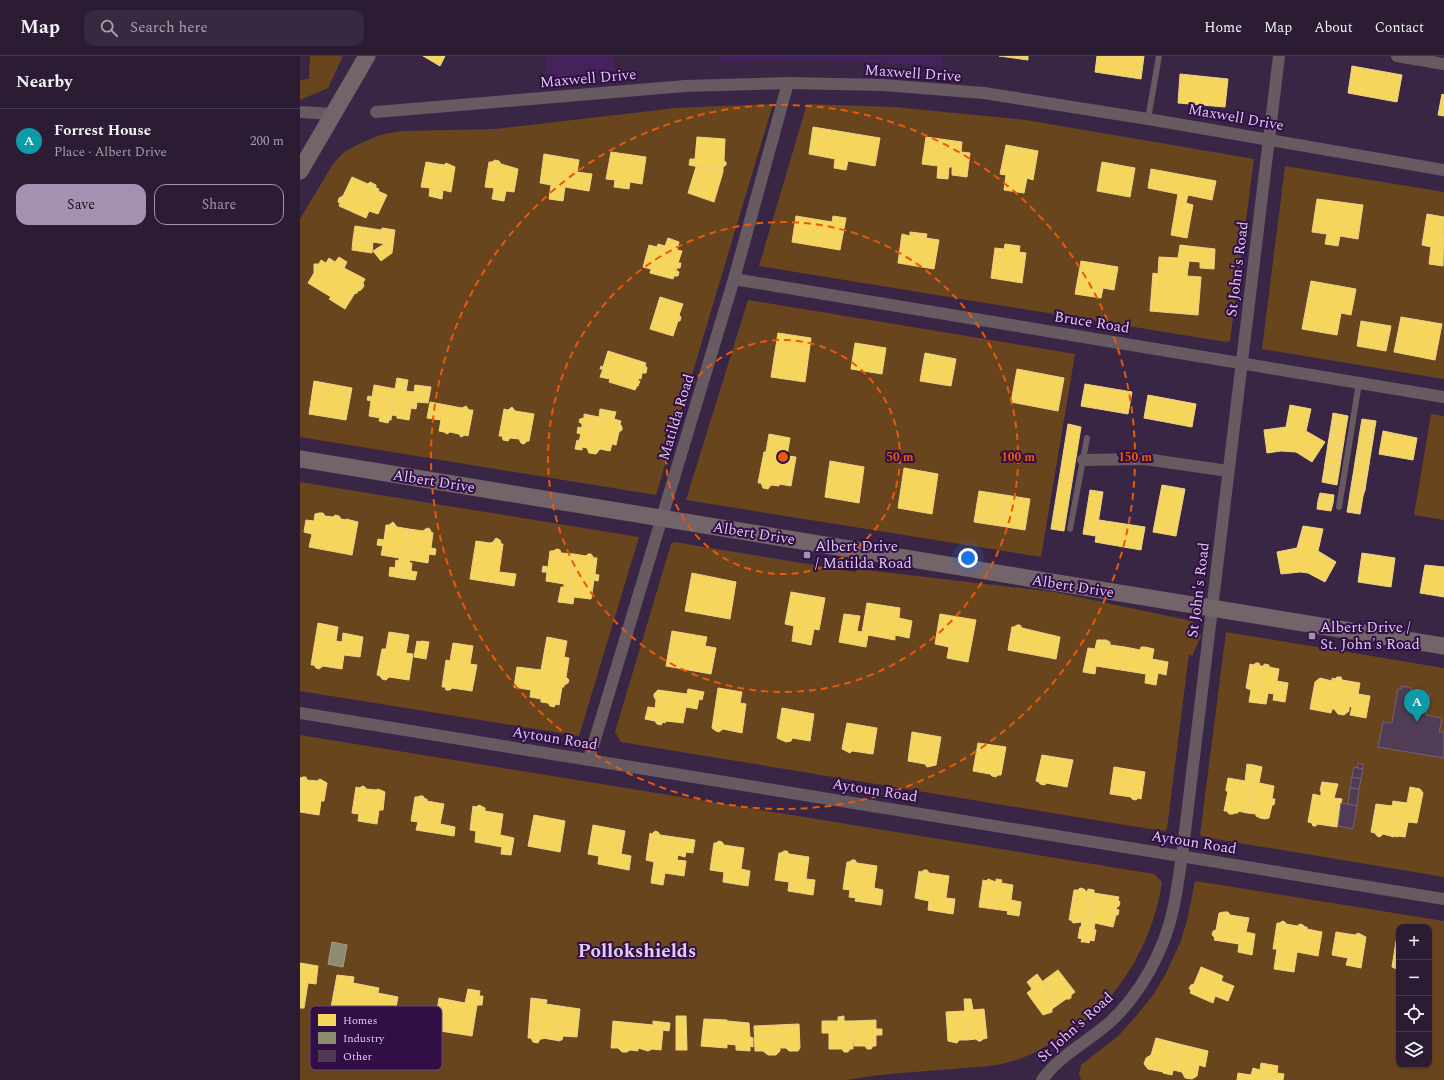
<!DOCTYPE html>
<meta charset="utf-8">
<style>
:root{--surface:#2b1c34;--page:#372940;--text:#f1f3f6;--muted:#a6a1ac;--line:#473a4f;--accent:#a491b2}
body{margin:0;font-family:Spectral,serif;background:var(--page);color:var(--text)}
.controls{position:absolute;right:12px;bottom:12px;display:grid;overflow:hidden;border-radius:8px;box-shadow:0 1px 3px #0004}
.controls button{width:36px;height:36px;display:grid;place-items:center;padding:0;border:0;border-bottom:1px solid var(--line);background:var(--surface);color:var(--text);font:20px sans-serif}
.you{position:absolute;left:668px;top:502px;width:14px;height:14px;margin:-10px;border:3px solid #fff;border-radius:50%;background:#1a73e8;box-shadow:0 0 0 6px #1a73e833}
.badge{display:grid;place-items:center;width:26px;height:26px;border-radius:50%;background:var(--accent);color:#fff;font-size:13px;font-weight:700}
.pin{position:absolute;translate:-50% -33px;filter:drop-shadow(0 1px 2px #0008)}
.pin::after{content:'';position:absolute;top:21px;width:14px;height:12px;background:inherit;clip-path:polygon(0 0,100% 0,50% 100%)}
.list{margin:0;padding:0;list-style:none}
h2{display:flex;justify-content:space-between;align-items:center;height:52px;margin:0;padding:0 16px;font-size:17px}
h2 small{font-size:13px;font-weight:400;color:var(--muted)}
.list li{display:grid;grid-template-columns:26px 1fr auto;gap:12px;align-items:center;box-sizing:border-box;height:64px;padding:0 16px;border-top:1px solid var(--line)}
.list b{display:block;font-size:15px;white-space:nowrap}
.list p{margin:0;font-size:13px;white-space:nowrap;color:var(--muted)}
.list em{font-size:13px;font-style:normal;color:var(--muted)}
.actions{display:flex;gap:8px;padding:12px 16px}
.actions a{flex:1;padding:9px 0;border:1px solid var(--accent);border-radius:12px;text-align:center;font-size:14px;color:var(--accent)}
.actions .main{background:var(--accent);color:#111}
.icon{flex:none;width:22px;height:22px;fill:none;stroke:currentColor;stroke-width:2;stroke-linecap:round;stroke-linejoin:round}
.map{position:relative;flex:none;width:1144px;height:1024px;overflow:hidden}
header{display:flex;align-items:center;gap:24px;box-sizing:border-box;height:56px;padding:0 20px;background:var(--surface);border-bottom:1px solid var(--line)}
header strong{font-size:19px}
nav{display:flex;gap:22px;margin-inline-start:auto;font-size:14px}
.search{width:280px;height:36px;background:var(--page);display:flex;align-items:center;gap:10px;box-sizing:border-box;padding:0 14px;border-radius:12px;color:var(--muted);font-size:15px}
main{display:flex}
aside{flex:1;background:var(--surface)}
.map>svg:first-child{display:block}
.built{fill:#45225c}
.green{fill:#69451e;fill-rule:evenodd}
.homes{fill:#f6d55c;stroke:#eed288}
.industry{fill:#8c8c6e;stroke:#a49f94}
.building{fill:#503d55;stroke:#746078}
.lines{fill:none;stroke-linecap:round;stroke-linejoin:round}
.lane{stroke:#675a60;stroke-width:6}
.street{stroke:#675a60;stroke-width:12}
.secondary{stroke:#73646a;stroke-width:17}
.ring{fill:none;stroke:#e8590c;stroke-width:2;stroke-dasharray:7 5}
.poi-dot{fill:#a491b2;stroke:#310e46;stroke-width:1.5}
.labels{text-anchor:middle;stroke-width:4;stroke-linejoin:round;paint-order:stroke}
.street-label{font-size:15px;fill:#ddcbed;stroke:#310e46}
.poi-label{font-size:15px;fill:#ddcbed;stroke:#310e46;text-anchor:start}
.district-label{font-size:19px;font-weight:bold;fill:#e2ccf5;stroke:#310e46}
.key{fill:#310e46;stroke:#654778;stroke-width:1}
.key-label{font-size:11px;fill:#ddcbed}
.centre{fill:#e8590c;stroke:#310e46;stroke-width:2}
.ring-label{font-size:12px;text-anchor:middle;font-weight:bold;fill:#e8590c;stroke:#310e46;stroke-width:4;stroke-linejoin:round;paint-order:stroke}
</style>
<header>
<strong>Map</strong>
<div class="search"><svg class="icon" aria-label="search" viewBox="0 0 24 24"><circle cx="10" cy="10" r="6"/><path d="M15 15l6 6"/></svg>Search here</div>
<nav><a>Home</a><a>Map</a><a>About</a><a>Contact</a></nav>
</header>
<main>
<aside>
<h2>Nearby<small></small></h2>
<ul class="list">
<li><span class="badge" style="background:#0f9aa8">A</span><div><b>Forrest House</b><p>Place · Albert Drive</p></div><em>200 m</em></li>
</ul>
<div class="actions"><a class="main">Save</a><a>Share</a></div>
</aside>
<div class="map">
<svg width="1144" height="1024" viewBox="0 0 1144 1024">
<rect width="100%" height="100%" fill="#392645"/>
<g class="built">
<path d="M245,0H313L315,14L248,23Z"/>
<path d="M421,0H642L643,10L528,4L421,5Z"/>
</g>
<g class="green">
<path d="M10,0H43L28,32L0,44V24L9,23Z"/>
<path d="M473,48L356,439L0,381V163L33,108L44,96L61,87L80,79L102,75L195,73L376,52ZM397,81L425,83L424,105L426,106V109L423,111V116L414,146L388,137L396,111L389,109L390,103H395ZM245,98L278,104L277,116L292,118L289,135L265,131L263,145L249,143L251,129L240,127ZM56,170L81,174L82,172L95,174L92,197L81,205L74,195L84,188L73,186L71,197L52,194ZM97,322L108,324L106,335L114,336L116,329L131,332L128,347L117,346L116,353L111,352L109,364L92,359L91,364H89L88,367L79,365L80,362L69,360L71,345L67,344L68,340L72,341L74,329L95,333Z"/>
<path d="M507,48L594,51L726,64L954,103L930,285L926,286L459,210ZM513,71L575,110L548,105L546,114L534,112L535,103L509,98ZM496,160L532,166L533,160L545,162L540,194L492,186Z"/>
<path d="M985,110L1144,136V323L962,293ZM1017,143L1063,150L1058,182L1040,180L1038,190L1025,188L1027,178L1012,176ZM1062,265L1090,270L1086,295L1057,290Z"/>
<path d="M448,244L775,298L741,501L386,444ZM680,435L730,443L725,474L675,466Z"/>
<path d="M1131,358L1144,360V464L1114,459Z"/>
<path d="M0,426L339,481L279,680L0,635Z"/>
<path d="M374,486L556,516L557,513L754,536L892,565L901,580L892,600L889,598L867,773L864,775L825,769L321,686L315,676L371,488Z"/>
<path d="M926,576L1144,612V821L903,781L900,779ZM1037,621H1041L1042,624L1060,627L1058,638L1066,662L1050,659L1052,651H1049V655L1044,659L1038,658L1034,653H1032L1031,657L1010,653L1015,626L1020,622L1032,625V622L1035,623Z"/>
<path d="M0,679L854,818L862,826C856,868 837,910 809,942C799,954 786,963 775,974L774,973C754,986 733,1000 709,1006C692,1011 672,1011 654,1013C618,1016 583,1017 547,1024H0Z"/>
<path d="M895,825L1144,865V1024H781L779,1018L781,1009L817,981L831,966L854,938L866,917L880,887L887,865ZM1099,871H1129V1009H1099Z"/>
</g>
<g class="homes">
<path d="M123,0H145L140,10Z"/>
<path d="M699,0H728V4Z"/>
<path d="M797,0H844L841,23L795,16Z"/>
<path d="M1052,10L1102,19L1097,46L1048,37Z"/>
<path d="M880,18L928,23L925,51L878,47Z"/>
<path d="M1142,38L1144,39V60L1138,59Z"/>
<path d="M513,71L580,82L575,110L548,105L546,114L534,112L535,103L509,98Z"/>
<path d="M397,81L425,83L424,105L426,106V109L423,111V116L389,109L390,103H395Z"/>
<path d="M626,81L662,86L661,96L670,97L667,121L652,119V111H649L648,123L637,122L638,110L622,108Z"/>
<path d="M706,89L738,95L733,124L727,122L724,137L704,134L706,119L700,118Z"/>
<path d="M311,96L346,101L342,128L330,126L329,133L314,131L315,124L306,123Z"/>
<path d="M244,98L279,104L277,116L292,118L289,135L265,131L263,145L249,143L251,129L240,127Z"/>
<path d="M195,104L199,105L201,108L218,113L214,136L206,135L204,145L192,143L194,132L185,131L189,106H192Z"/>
<path d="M126,106L144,109L146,107L155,111L151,136L143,134L142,143L129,140L130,132L121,131Z"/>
<path d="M802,106L835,112L830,141L797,135Z"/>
<path d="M396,111L423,116L414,146L388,137Z"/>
<path d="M851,113L916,125L912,144L888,139L886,147L893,149L887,182L871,179L878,138L848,132Z"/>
<path d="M52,121L68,128L70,126L76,129V132L79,133L78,135L87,139L78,158L69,155L66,162L39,150L40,147L38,146L39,142L43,140Z"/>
<path d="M1017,143L1063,149L1058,183L1040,180L1038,190L1025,188L1027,178L1012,176Z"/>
<path d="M1127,158L1144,161L1143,210L1129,208L1131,191L1122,189Z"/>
<path d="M496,160L532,166L533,160L546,162L540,194L492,186Z"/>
<path d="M55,170L81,174L79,187L53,183Z"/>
<path d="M82,172L95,174L93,189L79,187Z"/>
<path d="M610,176L627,178L626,182L639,184L634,213L598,207L602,178L610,180Z"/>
<path d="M368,182L379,186L377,194L382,195L378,207H381L380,212H377L376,214L379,216L378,220H374L373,223L350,217L351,213L343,211L349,189L357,191L358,188L365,190Z"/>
<path d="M53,183L73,186L72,197L52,194Z"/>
<path d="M84,188L93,189L92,197L81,205L73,195Z"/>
<path d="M705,188L720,190L719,196L726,197L722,227L691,222L695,192L704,193Z"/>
<path d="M880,189L915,193L914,213L900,212V206L889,205L887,220L901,221L898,259L850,255L853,217L858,218L859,201L878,202Z"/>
<path d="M39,201L47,206L44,212L65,223L63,227L64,230L61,234L58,235L56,238L55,237L45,253L29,243L31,241L8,227L14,217V208H19L21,204L26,207L29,202L35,206Z"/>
<path d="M781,205L818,211L814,234L803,232L801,242L775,238Z"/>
<path d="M1011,225L1056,233L1051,259L1041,257L1037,279L1002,273Z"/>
<path d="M360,241L383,248L379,259L381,261L380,265H378L373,280L350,273Z"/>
<path d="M1101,261L1142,268L1135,304L1094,296Z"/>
<path d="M1061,265L1091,270L1086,295L1057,290Z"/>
<path d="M478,277L511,282L505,326L471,321Z"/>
<path d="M555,287L586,292L582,318L551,313Z"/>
<path d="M308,295L346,307L345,309L347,312L346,317H342L341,323L339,322L338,325H340L338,330H337L335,334L309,326L310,323L300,321L303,313H300L301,310L303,311Z"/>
<path d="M625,297L656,303L651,330L620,325Z"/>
<path d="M717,313L764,322L758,355L711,346Z"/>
<path d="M97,322L108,324L106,335L114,336L115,329L131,331L128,347L117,346L116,353L111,352L109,364L97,362V360L92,359L96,333H95Z"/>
<path d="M14,325L52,332L46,364L9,358Z"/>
<path d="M785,328L832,336L828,358L781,350Z"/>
<path d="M74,329L96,333L91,364H89L88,367L79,365L80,362L69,360L71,345L67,344L68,340L72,341Z"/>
<path d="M848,339L896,348L892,371L844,362Z"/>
<path d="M130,346L162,352L166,350L169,354H173L168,380L165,379L161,381L159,378L150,376L147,378L144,376L139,375L141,364L127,362Z"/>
<path d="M990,349L1011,353L1006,375L1025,386L1012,406L996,396L981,395L967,397L964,374L986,371Z"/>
<path d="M212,351L215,355L234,358L229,385H227L224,388L221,387L219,383L210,382L208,385L203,384L202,380H199L204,353L208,354Z"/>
<path d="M300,353L316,356L314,363L321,365L320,368L322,371V374L319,376L316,389L312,388L310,395L300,393L296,398L289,397L287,392L282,391V394L275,393L277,384L279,385L281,378L277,377L278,371L282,372V368L279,366L280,363L284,362V358L299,361Z"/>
<path d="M1033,357L1048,360L1047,366L1032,364Z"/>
<path d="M1062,363L1076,365L1075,371L1061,369Z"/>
<path d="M1032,364L1047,366L1046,372L1031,370Z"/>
<path d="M768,368L781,371L764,475L751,473Z"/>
<path d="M1061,369L1075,371L1074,377L1060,375Z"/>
<path d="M1031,370L1046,372L1045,378L1030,376Z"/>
<path d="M1060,375L1074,377L1073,384L1059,381Z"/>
<path d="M1083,375L1117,382L1113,404L1079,398Z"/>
<path d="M1030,376L1045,378L1044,385L1029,382Z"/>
<path d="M469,378L490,382L487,400L496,401L491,430L479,428V430L471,429L468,433L463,432L461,427H458L464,396H466Z"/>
<path d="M1059,381L1073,384L1072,390L1058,388Z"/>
<path d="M1029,382L1044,385L1043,391L1028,388Z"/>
<path d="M1028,388L1043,391L1042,397L1027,395Z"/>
<path d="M1058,388L1072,390L1071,396L1057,394Z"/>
<path d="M1057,394L1071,396L1070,402L1056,400Z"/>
<path d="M1027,395L1042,397L1041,403L1026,401Z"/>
<path d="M1056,400L1070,402L1069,409L1055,406Z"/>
<path d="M1026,401L1041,403L1040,410L1025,407Z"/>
<path d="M530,405L564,411L559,447L525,441Z"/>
<path d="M1055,406L1069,409L1068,415L1054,413Z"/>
<path d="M1025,407L1040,410L1039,416L1024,414Z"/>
<path d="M604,412L638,418L632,458L598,452Z"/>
<path d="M1054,413L1068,415L1067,421L1053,419Z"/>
<path d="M1024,414L1039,416L1038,422L1023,420Z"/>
<path d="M1053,419L1067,421L1066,427L1052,425Z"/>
<path d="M1023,420L1038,422L1037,429L1022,426Z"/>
<path d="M1052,425L1066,427L1065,434L1051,431Z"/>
<path d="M862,429L885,433L876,480L853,476Z"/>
<path d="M1051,431L1065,434L1063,440L1050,437Z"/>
<path d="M790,434L803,436L796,480L783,478Z"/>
<path d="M679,435L705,439L700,470L674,466Z"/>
<path d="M1020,437L1034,439L1033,447L1018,445Z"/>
<path d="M1050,437L1063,440L1062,446L1049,444Z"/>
<path d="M705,439L730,443L725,474L700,470Z"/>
<path d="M1049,444L1062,446L1061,452L1048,450Z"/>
<path d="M1018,445L1033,447L1031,455L1017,453Z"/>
<path d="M1048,450L1061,452L1060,458L1047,456Z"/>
<path d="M19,457H23L25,460L33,461L35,459L39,460L41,463L46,464V463L58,466L52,499L9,491L12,478L4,476L6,464L14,465L15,458Z"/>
<path d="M799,464L845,471L841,494L795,486Z"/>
<path d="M93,466L97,471L109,473L101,522L89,520L90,511L95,512L96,504L99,505V502L81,499L83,490L77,489L78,483L84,484L86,469H89Z"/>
<path d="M1003,470L1023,473L1018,495L1036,506L1025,526L1008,517L1000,516L981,518L977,496L997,492Z"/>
<path d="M127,472L130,473L131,476L133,477L131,492L136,493L135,499L129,498L128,507L110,504L109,507H112L111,515L117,516L115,524L101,522L109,473L123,475Z"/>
<path d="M196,482L200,484L201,488H203L199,516L216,518L214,530L170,523L176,485L190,487L193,486Z"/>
<path d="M257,493L260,494L261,497L274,498L267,547L258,546L261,531H264V528L246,525L247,516H242L243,510L248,511L250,495H253Z"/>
<path d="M1062,497L1095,502L1091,531L1058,526Z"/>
<path d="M274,498L286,500L288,498H291L294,502H297L295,518L299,519L298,525L294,524L291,543L274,541L273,548L267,547Z"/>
<path d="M1125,509L1144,511V541L1120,537Z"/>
<path d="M392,517L436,526L430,563L385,555Z"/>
<path d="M491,536L525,542L519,574L514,573L511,589L492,585L494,570L485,568Z"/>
<path d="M567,547L600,552L599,562L612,565L609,582L595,579V584L568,579L566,591L539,586L544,558L560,560L557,575L562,576Z"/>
<path d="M640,558L676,564L668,606L647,602L649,591L635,588Z"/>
<path d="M18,567L38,571L36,585L42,586L43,577L63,581L60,601L44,599L42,613L23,610L19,613L16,612L14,609H11Z"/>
<path d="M717,569H720L722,572L760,581L756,603L708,594L712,571H714Z"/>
<path d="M372,575L407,581L405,590L416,592L411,618L366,610Z"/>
<path d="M89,576L109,579L106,597L113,598L109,624L89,621L86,624L82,623L80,620L77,619L82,593H86Z"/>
<path d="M247,581L267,585L264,601L269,602L266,621L269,624L268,627L264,629V631H262L259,649L256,648L254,651L250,650L248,647L241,646V643L230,641L231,634L214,631L217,611L241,614Z"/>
<path d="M797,584H806L810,586V589L825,591L821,614L796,610L795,618L783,616L788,592L795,593Z"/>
<path d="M117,585L120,586L121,585L129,586L126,603L114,601Z"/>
<path d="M153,587L173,590L170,608L177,609L172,635L152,632L150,634H146L145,631H142L146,604L150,605Z"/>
<path d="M825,591L840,594L841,591H845L854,593L852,603L868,606L866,619L858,617L856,629L845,627L846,618L821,614Z"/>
<path d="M956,607H959L960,610H964V608L969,609V611L979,613L977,625L988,627L985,646L973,644L974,638L968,637L966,648L949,646L951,634L946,632L950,608L953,609Z"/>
<path d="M1037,621H1041L1042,624L1060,627L1058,638L1070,640L1066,662L1050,659L1052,651H1049V655L1044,659L1038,658L1034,653H1032L1031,657L1010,653L1015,626L1020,622L1032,625V622L1035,623Z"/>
<path d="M418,632L442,636L440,647L446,648L442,677L423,673L419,676L416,675L412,672Z"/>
<path d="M388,633L404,636L402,644L399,643L397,653L386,651L383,667L366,665L365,667L363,666L361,669L357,668L355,665L345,663L348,651L355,652L356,644L354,641V638L358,634L387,638Z"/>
<path d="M482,652L514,658L510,685L492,682L491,685L486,686L477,682Z"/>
<path d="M547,667L577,672L573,698L552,695L550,697L542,693Z"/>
<path d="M612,676L641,681L636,709L627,711L625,708L608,705Z"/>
<path d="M678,687L706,691L701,719H698L696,721L692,720L690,718L673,715Z"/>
<path d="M742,699L773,704L767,731L746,727L745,729L740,728L739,726L736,725Z"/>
<path d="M947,708L954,709L947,757L938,755V757H935L933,758H929L927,755H924L928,735H926V733L928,722L945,725Z"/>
<path d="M954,709L962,711L959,727L974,730L972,743H975L974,749H972L969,762L965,763L960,762L956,760V758L947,757Z"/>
<path d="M814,711L845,716L841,743L838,742L836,744L832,743L831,741L810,738Z"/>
<path d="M3,721H6L7,724L17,725L20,723L27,727L24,745H21L19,759L0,756V722Z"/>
<path d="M1022,726L1038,728L1034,742L1042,743L1037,771L1017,768L1016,770H1013L1012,767L1008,766L1013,738L1021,740V735H1020Z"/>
<path d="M62,730L65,731L66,733L76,734L78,733L85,736L83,754H79L77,768L58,765L59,758L52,757L56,731L60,732Z"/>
<path d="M1110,731L1120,733L1123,737L1117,767L1108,766L1105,781L1098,780V781L1094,780V781L1083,778L1080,781L1077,780L1075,777L1071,776L1076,748L1092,750L1093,745L1107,747Z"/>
<path d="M120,740H123L125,743H127V745L144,748L140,768L155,771L154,780L116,774L118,766L111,765L115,741H117Z"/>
<path d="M179,749L185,752V755L203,758L200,779L214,782L211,799L201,798L202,791L175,786L176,775L170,774L173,750L176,751Z"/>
<path d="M234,759L265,765L260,796L228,790Z"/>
<path d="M293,769L325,775L321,798L331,800L329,814L298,808L299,800L288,798Z"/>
<path d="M355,775L358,776L360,779L395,784L393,797L386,796L385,801L378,799L377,804L386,805L384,820L365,817L363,829L351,827L354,806L346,804L350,777L352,778Z"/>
<path d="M419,785L422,786L424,789L444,792L441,813L450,815L448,830L423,826L424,816L410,814L414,787H416Z"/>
<path d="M484,795H487L489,798L509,801L506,823L515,824L513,839L488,835L489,826L475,824L479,797H481Z"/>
<path d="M552,804H555L557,807L577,810L574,832L583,834L581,849L555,845L556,842L549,841L550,834L543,833L547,806H549Z"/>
<path d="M624,814H627L629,817L649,820L646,842L655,843L653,858L628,854L629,845L615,842L619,815L621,816Z"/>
<path d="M688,823L696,826V823L702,824L701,827L713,829L711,844L721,846L719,860L707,858L708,855L679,851L683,824L687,825Z"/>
<path d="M780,832L784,833L787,836L788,833L794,834V837L785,886H781L782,883L778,882L780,871H781L782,866L773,867L771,864H769L774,834H778Z"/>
<path d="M794,837L819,841L818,844L820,846L819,850L817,851L816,853L819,854L818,859H816L813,871L795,867L794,873L796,874L794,885L790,884L789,887L785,886Z"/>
<path d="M924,856H928L930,859L949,862L946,876L955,878L952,899L938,896L939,888L914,884L915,882L912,879L913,875L916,874L919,857Z"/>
<path d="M982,865L985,866L986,868L997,870L1000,868L1003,869L1005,871H1007V873L1022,876L1018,900L997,896L994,916L974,913L977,893H973L977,867H980Z"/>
<path d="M1036,876L1055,879L1058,877L1066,881L1061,912L1046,909L1048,902L1032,899Z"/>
<path d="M1096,885L1099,886V914L1092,911Z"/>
<path d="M0,907L18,910L16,928L8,927L4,952H0Z"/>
<path d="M901,911L923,920L921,925L934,930L928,945L915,940L913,947L890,937L891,935L889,932L891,929L894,928Z"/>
<path d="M758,914L775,936L771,939V942L769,943H766L759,948L743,925Z"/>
<path d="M737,918L759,948L752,953V956L743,959L727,937L732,933L727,926Z"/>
<path d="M37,919L54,921L53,927L79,932L78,937L98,941L94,962L74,959L73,966H70L69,968L60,967L61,964H57L58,961L30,957Z"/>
<path d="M168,933L180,935L179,940H183L182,949H177L172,980L134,974L139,942L165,947Z"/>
<path d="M231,942L247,944L246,948L280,953L277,981L263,980L262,984H260V985L243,982V983H240L238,987L233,986L231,982H228Z"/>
<path d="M664,943H671L673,954L684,953L687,982L683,983L681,985H678L676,983L667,984Z"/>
<path d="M665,955L667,984H659L657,987L648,985L646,956Z"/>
<path d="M376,960H386L387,994H376Z"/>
<path d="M544,960V965H553V993H550L548,996H544L542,993H529V977H522V965H538V961Z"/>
<path d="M404,963L427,964V965L449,967L450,981L453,982V991L450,990V995L436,994V989L427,988V992L401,990Z"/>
<path d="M576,964V973H582V979H576V990H573L571,993H567L565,990H554L553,965Z"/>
<path d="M313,965L353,969V965L370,967L369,975L363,974L361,994L352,993L348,995L338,992V995L330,994L327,996H322L318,992H311Z"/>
<path d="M499,968L500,992L498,995H489L486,992H480V995L476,999H468L463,995H455L454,970Z"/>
<path d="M856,982L879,988L872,1019L863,1017V1016L848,1013L844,1008L846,1002L851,999Z"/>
<path d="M879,988L908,995L905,1011L899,1009L897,1020L892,1023L885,1022L882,1016L873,1014Z"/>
<path d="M961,1007L978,1010L977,1017L984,1018L983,1024H937L938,1017L951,1019L953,1012L960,1014Z"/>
</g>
<path class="industry" d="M32,886L47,889L43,911L28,908Z"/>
<g class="building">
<path d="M1101,630L1111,632V635L1120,636L1122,634L1126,635L1130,638L1126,659L1142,662L1139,676H1144V702L1078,691L1083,666L1092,667L1098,633H1101Z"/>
<path d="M1058,707L1063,708V713L1057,712Z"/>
<path d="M1054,711L1063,713L1061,723L1052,721Z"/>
<path d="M1052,721L1061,723L1059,733L1050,732Z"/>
<path d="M1050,732L1059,733L1057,750L1048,748Z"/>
<path d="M1041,747L1057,750L1053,773L1038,770Z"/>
</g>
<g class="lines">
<g class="lane">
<path d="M848,63L859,0"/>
<path d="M1039,451L1059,327"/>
<path d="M770,473L787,382"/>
</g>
<g class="street">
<path d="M1097,0L1144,8"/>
<path d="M0,56L33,58"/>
<path d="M76,56L385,30L488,27L583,29L684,37L848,63L1144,114"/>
<path d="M434,223L1144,341"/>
<path d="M783,404L845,403L928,415"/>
<path d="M0,657L1144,843"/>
<path d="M289,703L434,223L488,27"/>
<path d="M742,1024C759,1000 787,986 809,967C840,939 864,895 873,854C877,836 879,818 882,800L979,0"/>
</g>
<g class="secondary">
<path d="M0,115L67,0"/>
<path d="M0,403L1144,590"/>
</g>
</g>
<g class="ring">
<circle cx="483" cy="401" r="117"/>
<circle cx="483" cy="401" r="235"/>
<circle cx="483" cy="401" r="352"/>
</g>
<g class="poi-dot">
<rect x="503" y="495" width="8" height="8" rx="2"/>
<rect x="1008" y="576" width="8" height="8" rx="2"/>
</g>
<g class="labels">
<g class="street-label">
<text transform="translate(613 17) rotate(4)" y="5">Maxwell Drive</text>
<text transform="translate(288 22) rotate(-5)" y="5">Maxwell Drive</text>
<text transform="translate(936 61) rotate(10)" y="5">Maxwell Drive</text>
<text transform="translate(937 213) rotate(-83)" y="5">St John's Road</text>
<text transform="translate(792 266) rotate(9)" y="5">Bruce Road</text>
<text transform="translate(376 361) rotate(-73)" y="5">Matilda Road</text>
<text transform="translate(134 425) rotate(9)" y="5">Albert Drive</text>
<text transform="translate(454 477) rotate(9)" y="5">Albert Drive</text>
<text transform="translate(773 530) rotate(9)" y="5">Albert Drive</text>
<text transform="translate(898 534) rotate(-83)" y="5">St John's Road</text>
<text transform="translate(255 682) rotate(9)" y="5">Aytoun Road</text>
<text transform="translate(575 734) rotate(9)" y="5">Aytoun Road</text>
<text transform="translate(894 786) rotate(9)" y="5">Aytoun Road</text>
<text transform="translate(775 971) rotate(-42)" y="5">St John's Road</text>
</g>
<g class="poi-label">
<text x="515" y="495">Albert Drive<tspan x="515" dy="17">/ Matilda Road</tspan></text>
<text x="1020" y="576">Albert Drive /<tspan x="1020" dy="17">St. John's Road</tspan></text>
</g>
<g class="district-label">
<text x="337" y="901">Pollokshields</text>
</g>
</g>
<rect x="10" y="950" width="132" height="64" rx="6" class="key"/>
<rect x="18" y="958" width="18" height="12" fill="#f6d55c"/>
<rect x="18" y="976" width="18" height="12" fill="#8c8c6e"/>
<rect x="18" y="994" width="18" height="12" fill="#503d55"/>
<g class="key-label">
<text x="43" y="968">Homes</text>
<text x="43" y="986">Industry</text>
<text x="43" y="1004">Other</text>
</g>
<circle cx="483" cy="401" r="6" class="centre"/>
<g class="ring-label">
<text x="600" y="405">50 m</text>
<text x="718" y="405">100 m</text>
<text x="835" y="405">150 m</text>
</g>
</svg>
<div class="controls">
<button>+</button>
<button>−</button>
<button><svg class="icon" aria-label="locate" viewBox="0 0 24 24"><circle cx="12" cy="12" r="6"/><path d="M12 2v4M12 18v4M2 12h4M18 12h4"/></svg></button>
<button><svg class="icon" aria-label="layers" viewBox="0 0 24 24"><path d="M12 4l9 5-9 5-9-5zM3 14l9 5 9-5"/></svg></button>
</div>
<div class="you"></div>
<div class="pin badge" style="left:1117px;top:666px;background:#0f9aa8">A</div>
</div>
</main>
